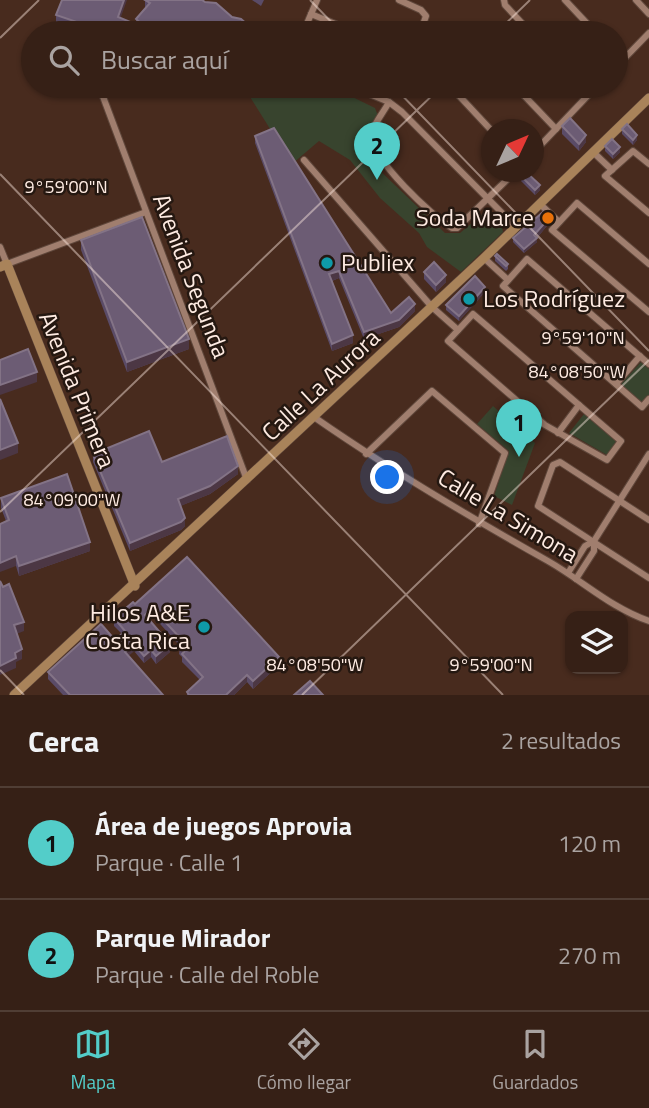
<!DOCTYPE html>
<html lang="es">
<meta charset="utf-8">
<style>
:root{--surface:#362016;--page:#3d281f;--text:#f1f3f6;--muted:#aaa3a1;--line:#503e35;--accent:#53cdc9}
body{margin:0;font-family:"Titillium Web",sans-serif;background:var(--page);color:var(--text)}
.controls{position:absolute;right:21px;bottom:21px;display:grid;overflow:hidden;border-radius:14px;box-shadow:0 2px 5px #0004}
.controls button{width:63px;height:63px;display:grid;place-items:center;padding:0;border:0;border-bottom:2px solid var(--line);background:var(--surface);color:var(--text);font:35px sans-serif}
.compass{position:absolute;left:481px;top:119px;width:63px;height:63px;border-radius:50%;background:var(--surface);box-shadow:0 2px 5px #0004;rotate:46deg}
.you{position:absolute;left:388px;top:478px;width:24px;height:24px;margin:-18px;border:5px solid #fff;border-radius:50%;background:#1a73e8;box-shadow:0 0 0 10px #1a73e833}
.badge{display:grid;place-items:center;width:46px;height:46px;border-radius:50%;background:var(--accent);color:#111;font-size:23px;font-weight:700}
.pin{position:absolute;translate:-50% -58px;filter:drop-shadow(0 2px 4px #0008)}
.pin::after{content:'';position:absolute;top:37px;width:24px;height:21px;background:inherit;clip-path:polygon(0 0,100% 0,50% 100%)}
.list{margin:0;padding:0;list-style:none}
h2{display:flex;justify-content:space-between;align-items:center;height:91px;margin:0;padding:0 28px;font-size:30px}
h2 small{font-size:23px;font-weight:400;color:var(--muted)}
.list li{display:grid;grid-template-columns:46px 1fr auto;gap:21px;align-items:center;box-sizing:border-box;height:112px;padding:0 28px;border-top:2px solid var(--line)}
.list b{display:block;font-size:26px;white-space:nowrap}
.list p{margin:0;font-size:23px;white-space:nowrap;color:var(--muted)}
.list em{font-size:23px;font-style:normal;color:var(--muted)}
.icon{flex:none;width:38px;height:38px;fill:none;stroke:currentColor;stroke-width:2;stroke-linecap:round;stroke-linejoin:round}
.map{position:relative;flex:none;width:649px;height:695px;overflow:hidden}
.search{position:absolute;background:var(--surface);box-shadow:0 2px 5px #0004;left:21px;right:21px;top:21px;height:77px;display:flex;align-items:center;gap:18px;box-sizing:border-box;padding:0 24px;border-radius:38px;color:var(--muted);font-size:26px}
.sheet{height:315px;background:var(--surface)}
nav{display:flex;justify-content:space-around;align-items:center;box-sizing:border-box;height:98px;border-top:2px solid var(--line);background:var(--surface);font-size:19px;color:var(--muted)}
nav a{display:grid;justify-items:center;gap:4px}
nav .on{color:var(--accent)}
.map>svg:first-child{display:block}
.green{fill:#38442e}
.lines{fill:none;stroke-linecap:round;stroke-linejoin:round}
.street-casing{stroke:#5f473b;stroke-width:8}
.secondary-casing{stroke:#5f473b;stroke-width:10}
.street{stroke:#a07e6e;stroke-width:6}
.secondary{stroke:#a9835a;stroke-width:9}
.wall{fill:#5a4b67}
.shaded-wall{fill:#4c3744}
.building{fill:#6c5c74;stroke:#837386;stroke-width:2}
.ticks{fill:none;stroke:#feebe2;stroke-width:2;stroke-opacity:0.45}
.food-dot{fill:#e8710a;stroke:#251811;stroke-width:2.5}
.culture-dot{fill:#0f9aa8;stroke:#251811;stroke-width:2.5}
.labels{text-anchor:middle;stroke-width:5;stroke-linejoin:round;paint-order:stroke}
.poi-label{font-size:24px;fill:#feebe2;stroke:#251811;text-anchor:end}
.street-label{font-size:24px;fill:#feebe2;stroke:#251811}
.ticks-label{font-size:18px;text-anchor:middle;fill:#feebe2;stroke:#251811;stroke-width:5;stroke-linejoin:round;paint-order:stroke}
</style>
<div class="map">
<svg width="649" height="695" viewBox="0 0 649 695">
<rect width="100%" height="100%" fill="#482b1e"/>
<g class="green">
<path d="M250,86H330L375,108L378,116C368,136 360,145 374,165L445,233H460L486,211L502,226L503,232L461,272L427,247L419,233L380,198L350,160L319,141L292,164L247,92Z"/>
<path d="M641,362L649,369V395L642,403L621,384Z"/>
<path d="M493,406L535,443L512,505L494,496L509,451L477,424Z"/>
<path d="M584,414L617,441L607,455L569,433Z"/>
</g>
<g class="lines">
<g class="street-casing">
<g id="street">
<path d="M399,0L421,10L426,16L420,33"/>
<path d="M504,0L505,5L531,33"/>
<path d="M565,0L596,33"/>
<path d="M636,0L649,14"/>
<path d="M311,14L357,33"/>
<path d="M303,33L317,0"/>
<path d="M616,67L649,33"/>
<path d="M99,86L247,480"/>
<path d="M350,86L389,102L402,112L516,227"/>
<path d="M450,86L491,130"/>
<path d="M515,86L556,129"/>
<path d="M581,86L589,94"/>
<path d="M389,102C384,112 372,125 372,136C372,160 432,216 452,228H457L515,172"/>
<path d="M534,152L597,86"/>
<path d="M593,152L612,170"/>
<path d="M304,160L432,307L458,330"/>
<path d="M649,164L633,151L605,176L649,213"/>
<path d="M540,204L559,222"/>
<path d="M0,247L7,264L146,212"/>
<path d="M484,258L508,280"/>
<path d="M649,264L577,203L552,230L649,312"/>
<path d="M473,314L621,441L607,460L545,425L448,341Z"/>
<path d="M649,364L527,259L503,286L642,407L649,399"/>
<path d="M616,384L640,356"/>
<path d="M314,417C390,470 468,516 548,561C583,581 611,608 649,621"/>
<path d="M558,433L579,405"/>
<path d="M366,454L432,391L505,453L479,524"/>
<path d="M649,520L560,462L553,465L538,506L649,578"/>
<path d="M568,573L585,546L594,541L649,454"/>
<path d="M576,579L594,551V541"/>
</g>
</g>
<g class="secondary-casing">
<g id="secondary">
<path d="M0,267L7,264L135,586"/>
<path d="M14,695L484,258L649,98"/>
</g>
</g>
<use href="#street" class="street"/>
<use href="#secondary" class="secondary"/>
</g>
<g class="wall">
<path d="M145,0L249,33H144L136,26V19L145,8Z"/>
<path d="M252,0H264L261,6Z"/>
<path d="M56,15L120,18L133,31V33H86L56,23Z"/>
<path d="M562,126L586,142L579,151L562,134Z"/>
<path d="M622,129L637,140L633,145L622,134Z"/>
<path d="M255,136L391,313L415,311L399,327L364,339L339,278L332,281L353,343L332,351L255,143Z"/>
<path d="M605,146L620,152L613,159L605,151Z"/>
<path d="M521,176L540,190L535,195L521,181Z"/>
<path d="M550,222L537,238V242L524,253L513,242V238Z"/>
<path d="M81,240L189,349L127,372L81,250Z"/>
<path d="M495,256L508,264V269L506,271L495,261Z"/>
<path d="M424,272L446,282L436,292L424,279Z"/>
<path d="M485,292L459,321L446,310V305Z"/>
<path d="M93,454L162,462L238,474L210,494L180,506L185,526L181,530L130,551L93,462Z"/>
<path d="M1,498L90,551L19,576L16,566L6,521L1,508Z"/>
<path d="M187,557L279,665L253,689L247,682L234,695H187V692L200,680L182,662V657L179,654L180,646L152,615L148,619L170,652L156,664L151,657L144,663L134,651L128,656L163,695H63L48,679V672L115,640L122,634L114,626V618L135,604Z"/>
</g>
<g class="shaded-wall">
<path d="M124,0H127L118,25V17Z"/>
<path d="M586,135V142L579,151V144Z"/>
<path d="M637,135V140L633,145V140Z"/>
<path d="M620,147V152L613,159V154Z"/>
<path d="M540,185V190L535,195V190Z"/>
<path d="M550,217V222L537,238V242L524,253V249Z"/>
<path d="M339,271V278L329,282V274Z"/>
<path d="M446,275V282L436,292V285Z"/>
<path d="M485,287V292L459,321V316Z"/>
<path d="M415,304V311L399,327L364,339V332Z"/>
<path d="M353,335V343L332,351V344Z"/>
<path d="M189,339V349L127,372V362Z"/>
<path d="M37,372V382L0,395V385Z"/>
<path d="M18,443V453L0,460V450Z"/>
<path d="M238,466V474L210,494L178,507V499Z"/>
<path d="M185,518V526L181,530L130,551V543Z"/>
<path d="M90,542V551L19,576V566Z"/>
<path d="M16,556V566L0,572V563Z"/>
<path d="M152,608V615L145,622V615Z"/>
<path d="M24,622V631L14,635V625Z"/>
<path d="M134,644V651L125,659V652Z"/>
<path d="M170,644V652L156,664V656Z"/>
<path d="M22,649V659L16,662V668L0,675V666L15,653Z"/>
<path d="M151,650V657L144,663V656Z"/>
<path d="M279,657V665L253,689V681Z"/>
<path d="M247,675V682L234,695H226Z"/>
</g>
<g class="building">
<path d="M62,0H124L118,17L133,23L130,33H109L56,15Z"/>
<path d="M145,0H202L205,2L216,3L232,17L241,19L249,26L245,33H163L159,30L156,33H152L136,19L150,3Z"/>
<path d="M570,118L586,135L579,144L562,126Z"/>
<path d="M627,124L637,135L633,140L622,129Z"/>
<path d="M274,128L391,313L409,297L415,304L399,320L364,332L339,271L329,274L353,335L332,344L255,136Z"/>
<path d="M612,139L620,147L613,154L605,146Z"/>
<path d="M526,172L540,185L535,190L521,176Z"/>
<path d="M544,211L550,217L534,235L537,238L524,249L513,238Z"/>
<path d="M142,217L189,339L127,362L81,240Z"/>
<path d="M497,254L508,264L506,266L495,256Z"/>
<path d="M434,262L446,275L436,285L424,272Z"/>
<path d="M475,276L485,287L459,316L446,305Z"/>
<path d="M28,349L37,372L0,385V360Z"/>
<path d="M0,399L18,443L0,450Z"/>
<path d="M149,431L162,462L227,436L238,466L210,486L178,499L185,518L181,522L130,543L93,454Z"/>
<path d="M67,474L90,542L19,566L16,556L0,563V524L9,520L1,498Z"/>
<path d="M187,557L279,657L253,681L247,675L226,695H189L187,692L203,677L182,654L184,652L179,646L184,642L152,608L145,615L170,644L156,656L151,650L144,656L134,644L125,652L163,695H70L48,672L101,624L115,640L125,631L114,618L133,602L135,604Z"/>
<path d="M0,581L3,587L9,584L24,622L14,625L22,649L15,653L16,658L0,666Z"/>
<path d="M310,681L323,695H294Z"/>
</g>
<path class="ticks" d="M310,0L342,33M496,33L530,0M0,38L39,0M393,86L649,351M0,174L503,695M0,512L442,86M0,670L24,695M302,695L649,360"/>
<circle class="food-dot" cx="548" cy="218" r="7"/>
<g class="culture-dot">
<circle cx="327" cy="263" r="7"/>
<circle cx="469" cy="299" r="7"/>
<circle cx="204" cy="627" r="7"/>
</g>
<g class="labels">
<g class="poi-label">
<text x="534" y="226">Soda Marce</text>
<text x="341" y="271" text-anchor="start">Publiex</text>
<text x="483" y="307" text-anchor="start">Los Rodríguez</text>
<text x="190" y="621">Hilos A&amp;E<tspan x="190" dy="28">Costa Rica</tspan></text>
</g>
<g class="street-label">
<text transform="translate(191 276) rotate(69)" y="8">Avenida Segunda</text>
<text transform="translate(321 385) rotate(-43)" y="8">Calle La Aurora</text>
<text transform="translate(77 390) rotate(68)" y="8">Avenida Primera</text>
<text transform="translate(508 516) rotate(31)" y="8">Calle La Simona</text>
</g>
</g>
<g class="ticks-label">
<text x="66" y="193">9°59'00"N</text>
<text x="583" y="344">9°59'10"N</text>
<text x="577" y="378">84°08'50"W</text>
<text x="72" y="506">84°09'00"W</text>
<text x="491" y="671">9°59'00"N</text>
<text x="315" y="671">84°08'50"W</text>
</g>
</svg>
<div class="controls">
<button><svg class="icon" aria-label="layers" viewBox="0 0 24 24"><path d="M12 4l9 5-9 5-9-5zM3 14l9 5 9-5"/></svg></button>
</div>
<svg class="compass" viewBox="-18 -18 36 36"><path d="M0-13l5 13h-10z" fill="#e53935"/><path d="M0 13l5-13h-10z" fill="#aaa3a1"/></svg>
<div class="you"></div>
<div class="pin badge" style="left:519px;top:457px">1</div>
<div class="pin badge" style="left:377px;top:180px">2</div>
<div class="search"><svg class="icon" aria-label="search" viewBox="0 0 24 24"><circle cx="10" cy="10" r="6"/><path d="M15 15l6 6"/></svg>Buscar aquí</div>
</div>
<section class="sheet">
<h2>Cerca<small>2 resultados</small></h2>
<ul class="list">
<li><span class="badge">1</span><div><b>Área de juegos Aprovia</b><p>Parque · Calle 1</p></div><em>120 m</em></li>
<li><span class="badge">2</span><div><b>Parque Mirador</b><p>Parque · Calle del Roble</p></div><em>270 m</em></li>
</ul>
</section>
<nav>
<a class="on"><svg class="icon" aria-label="map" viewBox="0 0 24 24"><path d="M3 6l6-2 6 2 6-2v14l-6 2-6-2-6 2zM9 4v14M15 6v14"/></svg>Mapa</a>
<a><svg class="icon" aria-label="directions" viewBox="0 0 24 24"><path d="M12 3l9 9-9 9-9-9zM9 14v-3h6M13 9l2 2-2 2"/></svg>Cómo llegar</a>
<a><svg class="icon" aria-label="saved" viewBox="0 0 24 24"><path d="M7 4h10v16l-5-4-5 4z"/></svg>Guardados</a>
</nav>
